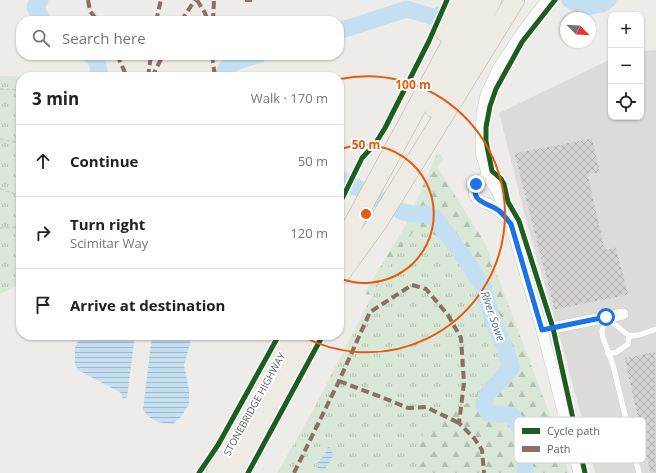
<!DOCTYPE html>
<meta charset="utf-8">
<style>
:root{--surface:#fff;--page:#f2f2f2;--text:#202124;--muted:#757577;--line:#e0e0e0}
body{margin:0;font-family:"Open Sans",sans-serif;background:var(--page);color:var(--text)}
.controls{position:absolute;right:12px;top:12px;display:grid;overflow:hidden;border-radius:8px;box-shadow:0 1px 3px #0004}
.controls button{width:36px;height:36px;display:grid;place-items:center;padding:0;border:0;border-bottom:1px solid var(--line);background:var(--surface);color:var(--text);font:20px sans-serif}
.compass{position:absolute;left:560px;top:12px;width:36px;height:36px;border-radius:50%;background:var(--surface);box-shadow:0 1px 3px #0004;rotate:114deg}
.stop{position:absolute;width:12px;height:12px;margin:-9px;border:3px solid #1a73e8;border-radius:50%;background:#fff}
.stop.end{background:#1a73e8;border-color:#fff;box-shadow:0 1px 4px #0008}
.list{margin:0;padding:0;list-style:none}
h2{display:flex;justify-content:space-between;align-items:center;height:52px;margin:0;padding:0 16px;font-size:17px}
h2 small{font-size:13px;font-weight:400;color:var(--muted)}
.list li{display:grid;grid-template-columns:26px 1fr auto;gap:12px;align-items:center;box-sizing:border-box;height:72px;padding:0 16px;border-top:1px solid var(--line)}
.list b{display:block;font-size:15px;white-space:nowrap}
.list p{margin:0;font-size:13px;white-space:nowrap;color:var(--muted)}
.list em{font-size:13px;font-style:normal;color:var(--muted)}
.icon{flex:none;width:22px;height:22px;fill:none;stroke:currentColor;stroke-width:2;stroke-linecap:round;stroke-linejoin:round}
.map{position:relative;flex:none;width:656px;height:473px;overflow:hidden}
.search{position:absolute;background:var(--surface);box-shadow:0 1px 3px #0004;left:16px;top:16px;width:328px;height:44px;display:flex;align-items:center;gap:10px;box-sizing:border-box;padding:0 14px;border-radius:16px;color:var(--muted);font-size:15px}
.panel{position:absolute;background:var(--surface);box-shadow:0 1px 3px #0004;left:16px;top:72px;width:328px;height:268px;border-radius:16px}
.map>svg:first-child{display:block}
.industrial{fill:#dddbd9}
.forest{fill:url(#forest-firs)}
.park{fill:url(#park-tufts)}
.water{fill:url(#water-rules)}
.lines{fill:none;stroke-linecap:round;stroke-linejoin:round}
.river{stroke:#c4dff1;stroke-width:17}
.building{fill:url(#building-cross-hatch);stroke:#dcdbd8}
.lane-casing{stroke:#c8c8c8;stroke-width:6}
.street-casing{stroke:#c8c8c8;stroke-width:12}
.highway-casing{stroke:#c0b39a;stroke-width:20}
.path{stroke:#cacecb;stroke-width:1.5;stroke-dasharray:4 2;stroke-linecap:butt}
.lane{stroke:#fcfcfc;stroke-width:5.5}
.street{stroke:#fcfcfc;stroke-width:11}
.highway{stroke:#eeebe4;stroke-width:19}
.quiet{stroke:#8d6e63;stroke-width:4;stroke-dasharray:8 4;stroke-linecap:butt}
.cycleway-casing{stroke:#fff;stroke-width:8}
.cycleway{stroke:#1b5e20;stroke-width:5}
.route{stroke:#1a73e8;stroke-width:5}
.ring{fill:none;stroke:#e8590c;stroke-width:2}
.labels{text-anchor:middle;stroke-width:4;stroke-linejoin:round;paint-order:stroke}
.street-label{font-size:10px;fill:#5f6265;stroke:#fff}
.water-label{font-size:11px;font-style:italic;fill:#4c769c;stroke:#fff}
.key{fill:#fff;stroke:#cfd0d1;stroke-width:1}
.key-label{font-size:11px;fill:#5f6265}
.centre{fill:#e8590c;stroke:#fff;stroke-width:2}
.ring-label{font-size:12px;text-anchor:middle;font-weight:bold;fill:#e8590c;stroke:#fff;stroke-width:4;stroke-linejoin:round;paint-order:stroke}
</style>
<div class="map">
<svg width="656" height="473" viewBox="0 0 656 473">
<defs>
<pattern id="forest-firs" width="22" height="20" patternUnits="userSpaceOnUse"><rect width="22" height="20" fill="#d9e7d6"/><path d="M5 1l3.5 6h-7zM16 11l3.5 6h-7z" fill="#b3bfb1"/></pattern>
<pattern id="park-tufts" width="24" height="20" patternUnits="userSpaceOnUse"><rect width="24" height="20" fill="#d9e7d6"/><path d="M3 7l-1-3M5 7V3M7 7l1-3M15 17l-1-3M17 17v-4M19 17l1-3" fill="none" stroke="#b3bfb1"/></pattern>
<pattern id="water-rules" width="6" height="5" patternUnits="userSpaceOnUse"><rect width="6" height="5" fill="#c4dff1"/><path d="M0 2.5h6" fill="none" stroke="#a2b8c7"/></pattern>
<pattern id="building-cross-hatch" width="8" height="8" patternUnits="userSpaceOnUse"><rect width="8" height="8" fill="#d4d3d1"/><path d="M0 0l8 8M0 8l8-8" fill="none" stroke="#afafad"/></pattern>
</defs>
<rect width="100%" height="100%" fill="#edece9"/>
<path class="industrial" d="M656,50V473H595L587,437L559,334L526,220L499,113L611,59V117H641V51Z"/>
<path class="forest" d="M438,152L444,159L437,167L485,243L562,447L569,473H419L415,451L429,423L473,400L480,387L500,369V352L478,289L385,271L374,295L364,294L405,226Z"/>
<g class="park">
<path d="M0,76L25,77H21V284L0,294Z"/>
<path d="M418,225L441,239L478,289L500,352V369L480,387L473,400L429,423L415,451L419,473H277L311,414L385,271Z"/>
</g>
<g class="water">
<path d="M82,335H135L127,397L123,399L121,393L78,370L75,364V347Z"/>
<path d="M152,335H190V344L184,365L189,390V404L181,417L173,424C159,423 152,422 143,410Z"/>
<path d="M328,447L331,448C335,458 330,463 323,471L319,470L317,466L319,461L325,454Z"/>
</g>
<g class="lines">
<g class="river">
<path d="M40,0L35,7L43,21"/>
<path d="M570,0L585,7L602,4L608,0"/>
<path d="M339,31L407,9L433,17L464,9"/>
<path d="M91,55L97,62L100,77"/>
<path d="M223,77C225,61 245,59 258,55"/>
<path d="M339,178L403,212L413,214H425L435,218L466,260L483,287L492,318L507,353L511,368L486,396L484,405L488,413L511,415L525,434V473"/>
</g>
</g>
<g class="building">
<path d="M592,138L601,173L588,174L605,249L616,247L629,295L554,310L514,153Z"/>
<path d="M656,351V473H650L624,358Z"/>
</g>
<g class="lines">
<g class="lane-casing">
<g id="lane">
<path d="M606,317L602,331L603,338L613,365L639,473"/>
<path d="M606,317L629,336L639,335L656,329"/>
<path d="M608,354L617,352L628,344L629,336"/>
</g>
</g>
<g class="street-casing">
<g id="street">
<path d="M547,0L523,31L498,69L486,95L482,114L481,147L482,156L488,176L498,193L511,225L542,330L579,473"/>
<path d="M488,176C478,180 468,190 479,200C482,203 486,203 490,205C497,208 502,214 507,219"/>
<path d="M542,330L623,314"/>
</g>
</g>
<g class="highway-casing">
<g id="highway">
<path d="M445,32L459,0"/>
<path d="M434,108L492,0"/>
<path d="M339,250L475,0"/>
<path d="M339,276L378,222L515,0"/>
<path d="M216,473L291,335"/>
<path d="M235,473L308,335"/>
</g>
</g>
<g class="path">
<path d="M0,89L21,90"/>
<path d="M0,139L21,143"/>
<path d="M354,168L361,153"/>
<path d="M0,189L21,196"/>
<path d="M0,228L21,227"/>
</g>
<use href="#lane" class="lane"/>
<use href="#street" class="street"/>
<use href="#highway" class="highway"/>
<g class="quiet">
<path d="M88,0L90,11L98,21"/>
<path d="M197,0L205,13L208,21"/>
<path d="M245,0H252"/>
<path d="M156,21L161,0"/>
<path d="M181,21L195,0"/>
<path d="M213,21L214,0"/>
<path d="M117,55L127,77"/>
<path d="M212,55L215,77"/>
<path d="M148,77L151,55"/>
<path d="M152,77L163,55"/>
<path d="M339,381L386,399L408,408L426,407L459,423"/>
<path d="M294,473L339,381L370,312L412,285L426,289L448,315L461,338L464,383L459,423L474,438L482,450L484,473"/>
</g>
<g class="cycleway-casing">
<g id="cycleway">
<path d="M555,0L522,42L496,89L490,106L486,127V141L492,171L501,179L504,184L508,202L519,221L553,328L585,473"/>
<path d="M339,205L362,158L375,144L385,128L429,41L447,0"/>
<path d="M199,473L218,445L279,335"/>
<path d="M248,473L323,335"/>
</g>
</g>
<use href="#cycleway" class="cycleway"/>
</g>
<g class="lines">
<path class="route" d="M476,184C471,203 486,202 498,210C503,213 507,220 511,224L542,330L606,317"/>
</g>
<g class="ring">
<path d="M339 150A69 69 0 1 1 339 278"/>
<path d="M340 79A138 138 0 1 1 300 335"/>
</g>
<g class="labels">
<g class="street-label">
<text transform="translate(254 404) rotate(-61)" y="4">STONEBRIDGE HIGHWAY</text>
</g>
<g class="water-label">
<text transform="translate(493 316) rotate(71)" y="4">River Sowe</text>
</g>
</g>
<rect x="514" y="417" width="132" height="46" rx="6" class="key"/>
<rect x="522" y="428" width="18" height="6" fill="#1b5e20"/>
<rect x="522" y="446" width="18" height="6" fill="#8d6e63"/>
<g class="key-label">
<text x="547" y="435">Cycle path</text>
<text x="547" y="453">Path</text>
</g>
<circle cx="366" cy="214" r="6" class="centre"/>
<g class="ring-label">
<text x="413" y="89">100 m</text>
<text x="366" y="149">50 m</text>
</g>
</svg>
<div class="controls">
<button>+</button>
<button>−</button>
<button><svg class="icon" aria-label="locate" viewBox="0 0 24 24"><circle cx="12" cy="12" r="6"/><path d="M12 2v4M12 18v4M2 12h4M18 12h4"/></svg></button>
</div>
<svg class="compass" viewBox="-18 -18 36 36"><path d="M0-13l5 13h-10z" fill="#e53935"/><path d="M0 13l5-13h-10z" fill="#757577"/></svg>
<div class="stop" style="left:606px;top:317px"></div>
<div class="stop end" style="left:476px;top:184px"></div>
<div class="search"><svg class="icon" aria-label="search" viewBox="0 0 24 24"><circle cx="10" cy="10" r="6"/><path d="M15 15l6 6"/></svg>Search here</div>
<section class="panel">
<h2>3 min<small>Walk · 170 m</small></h2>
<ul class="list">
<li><svg class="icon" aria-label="ahead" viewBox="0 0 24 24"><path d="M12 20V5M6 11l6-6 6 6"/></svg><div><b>Continue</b></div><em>50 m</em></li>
<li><svg class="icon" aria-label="right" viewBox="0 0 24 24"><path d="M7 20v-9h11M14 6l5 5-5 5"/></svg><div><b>Turn right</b><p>Scimitar Way</p></div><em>120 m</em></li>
<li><svg class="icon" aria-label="arrive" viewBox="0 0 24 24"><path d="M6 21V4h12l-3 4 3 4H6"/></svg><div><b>Arrive at destination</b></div></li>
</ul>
</section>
</div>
